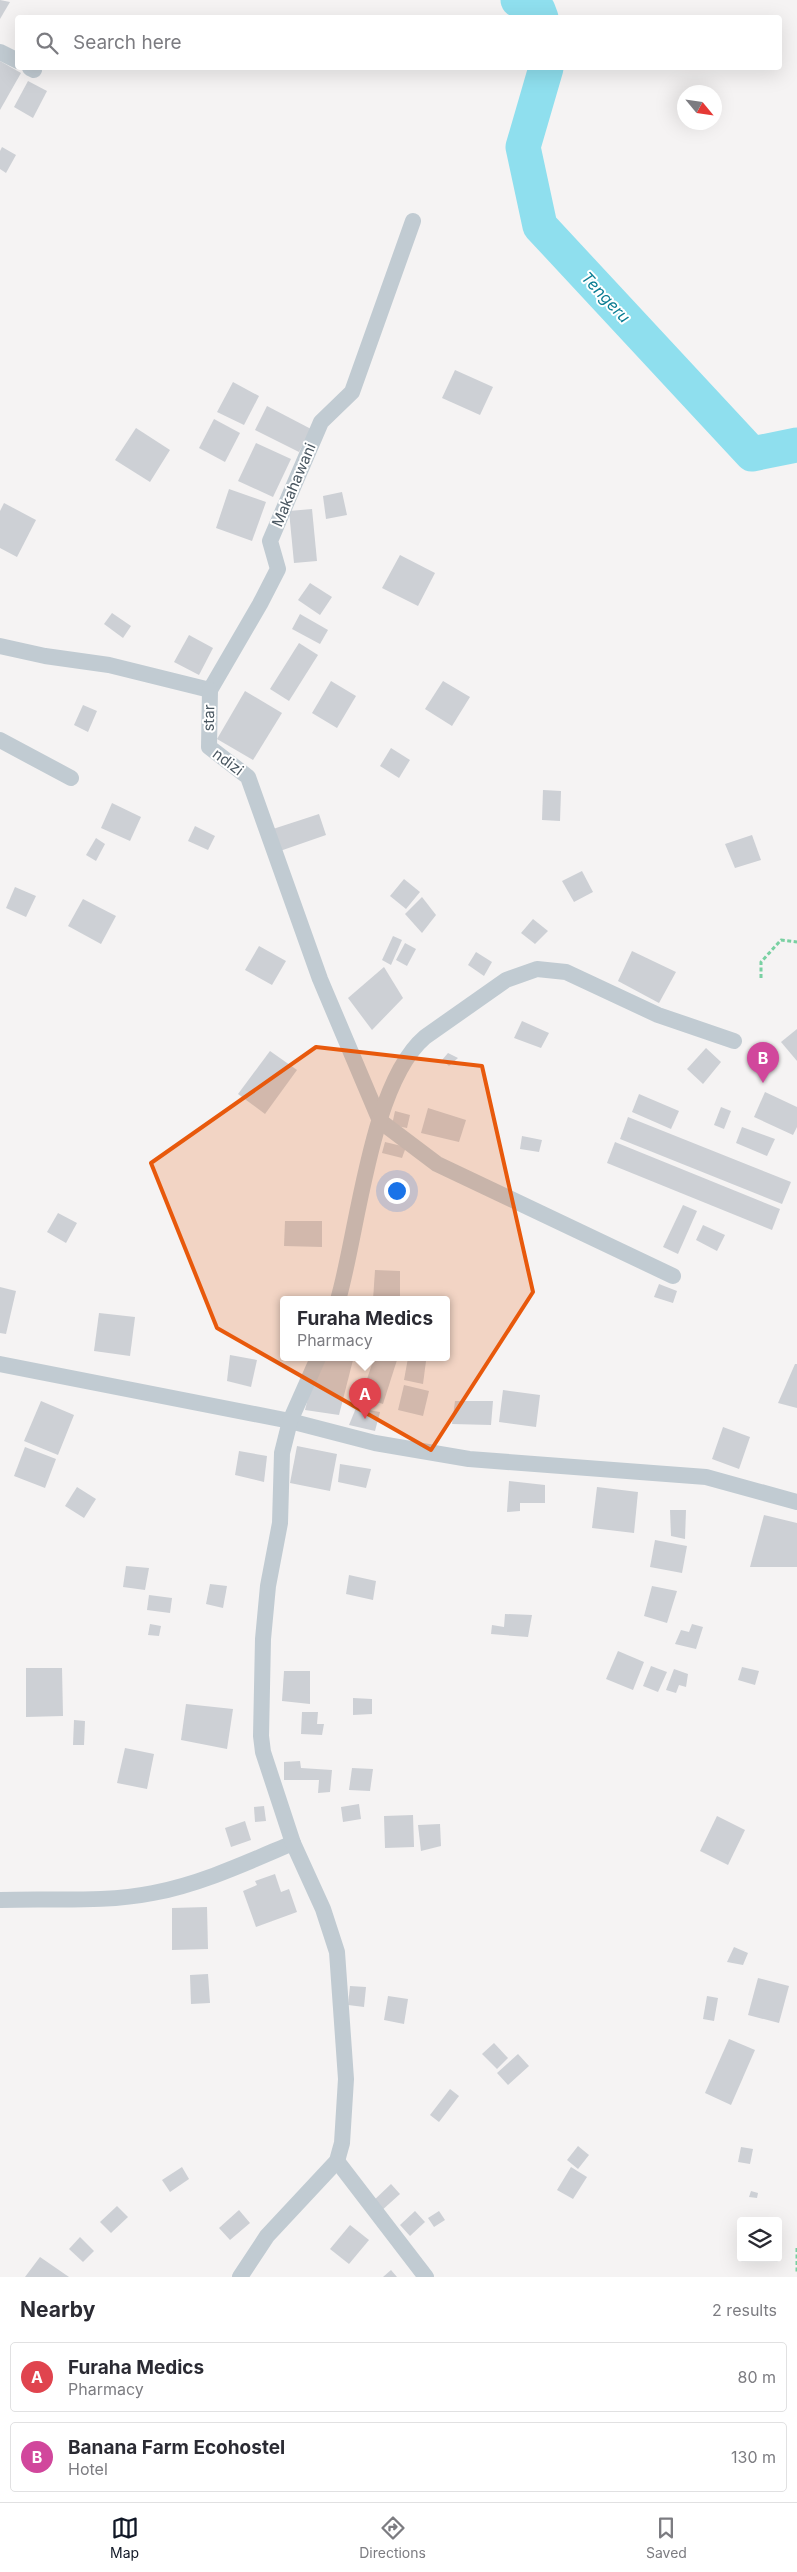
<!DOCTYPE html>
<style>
:root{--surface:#fff;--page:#f7f7f7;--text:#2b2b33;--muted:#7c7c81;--line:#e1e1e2;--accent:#111827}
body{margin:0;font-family:Inter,sans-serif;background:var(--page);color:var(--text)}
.controls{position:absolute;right:15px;bottom:15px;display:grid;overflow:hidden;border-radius:5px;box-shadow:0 5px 20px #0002}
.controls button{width:45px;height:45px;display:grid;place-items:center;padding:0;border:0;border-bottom:1px solid var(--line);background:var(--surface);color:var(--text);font:25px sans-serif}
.compass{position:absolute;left:677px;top:85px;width:45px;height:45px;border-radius:50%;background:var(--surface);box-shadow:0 5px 20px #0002;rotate:119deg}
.you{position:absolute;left:396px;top:1190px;width:18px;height:18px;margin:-12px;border:4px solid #fff;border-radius:50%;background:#1a73e8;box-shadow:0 0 0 8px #1a73e833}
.badge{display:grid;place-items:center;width:32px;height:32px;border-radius:50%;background:var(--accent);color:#fff;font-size:16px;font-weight:700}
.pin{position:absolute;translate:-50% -41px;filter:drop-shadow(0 1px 2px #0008)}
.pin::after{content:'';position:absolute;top:26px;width:18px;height:15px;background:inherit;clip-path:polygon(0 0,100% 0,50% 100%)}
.popup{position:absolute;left:280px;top:1296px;width:170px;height:65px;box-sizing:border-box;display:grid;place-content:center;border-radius:5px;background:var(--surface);filter:drop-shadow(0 1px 4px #0005);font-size:16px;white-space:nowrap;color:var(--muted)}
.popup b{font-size:19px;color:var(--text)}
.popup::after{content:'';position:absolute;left:50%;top:100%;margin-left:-10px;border:10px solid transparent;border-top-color:var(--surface)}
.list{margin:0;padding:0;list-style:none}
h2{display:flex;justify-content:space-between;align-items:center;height:65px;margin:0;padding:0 20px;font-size:21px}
h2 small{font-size:16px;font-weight:400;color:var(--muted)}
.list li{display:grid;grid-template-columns:32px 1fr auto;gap:15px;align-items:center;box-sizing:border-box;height:70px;margin:0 10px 10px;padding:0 10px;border:1px solid var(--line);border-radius:5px}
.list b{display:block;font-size:19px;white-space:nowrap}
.list p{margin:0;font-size:16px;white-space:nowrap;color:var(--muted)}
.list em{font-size:16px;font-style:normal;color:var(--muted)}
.icon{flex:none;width:28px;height:28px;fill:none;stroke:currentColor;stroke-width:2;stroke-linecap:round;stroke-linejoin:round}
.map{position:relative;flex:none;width:797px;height:2277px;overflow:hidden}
.search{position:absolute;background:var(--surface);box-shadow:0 5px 20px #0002;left:15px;right:15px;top:15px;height:55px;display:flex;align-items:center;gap:12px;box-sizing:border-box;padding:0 18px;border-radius:5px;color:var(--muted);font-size:19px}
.sheet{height:225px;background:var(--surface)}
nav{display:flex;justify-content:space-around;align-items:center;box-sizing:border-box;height:70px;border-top:1px solid var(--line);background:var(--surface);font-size:14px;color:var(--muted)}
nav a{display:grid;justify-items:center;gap:2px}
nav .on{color:var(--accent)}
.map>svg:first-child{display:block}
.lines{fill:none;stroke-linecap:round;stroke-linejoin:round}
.river{stroke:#8fdfee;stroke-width:35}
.building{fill:#cdd0d5}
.path{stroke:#79d0a2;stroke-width:3;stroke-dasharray:4 2.5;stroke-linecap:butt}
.minor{stroke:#c1cbd2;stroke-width:16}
.marked{fill:#e8590c;fill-opacity:0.2;stroke:#e8590c;stroke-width:4;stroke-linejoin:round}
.labels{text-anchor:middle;stroke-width:4;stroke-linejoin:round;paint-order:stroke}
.street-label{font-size:15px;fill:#4a5761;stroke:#fff}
.water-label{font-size:16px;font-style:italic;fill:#0b7d93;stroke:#fff}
</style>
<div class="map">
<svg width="797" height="2277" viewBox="0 0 797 2277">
<rect width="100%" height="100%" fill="#f5f3f3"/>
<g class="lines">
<g class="river">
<path d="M518,0L538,10L541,18"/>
<path d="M546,68L523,147L540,226L752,454L797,445"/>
</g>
</g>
<g class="building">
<path d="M0,0L10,2L0,19Z"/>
<path d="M0,61L21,73L0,110Z"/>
<path d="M28,81L47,91L33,118L14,107Z"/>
<path d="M2,147L16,155L6,173L0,169V151Z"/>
<path d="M455,370L493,387L480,415L442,398Z"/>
<path d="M233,382L259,396L244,425L217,412Z"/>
<path d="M267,406L311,429L299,452L255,430Z"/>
<path d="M214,419L240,433L225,462L199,448Z"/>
<path d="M136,428L170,450L150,482L115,460Z"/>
<path d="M256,443L291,459L273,497L238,481Z"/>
<path d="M229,489L266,502L252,541L216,528Z"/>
<path d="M342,492L347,515L326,519L323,496Z"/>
<path d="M4,503L36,520L17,557L0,548V511Z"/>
<path d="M312,509L317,561L294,563L289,511Z"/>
<path d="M400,555L435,573L418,606L382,588Z"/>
<path d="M310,583L332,597L320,615L298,600Z"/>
<path d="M112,613L131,626L123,638L104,624Z"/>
<path d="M300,614L328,630L320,644L292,629Z"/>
<path d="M189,635L213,648L199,675L174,662Z"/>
<path d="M299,643L318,655L289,701L270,689Z"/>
<path d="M331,681L356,696L337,728L312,713Z"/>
<path d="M443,681L470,697L452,726L425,709Z"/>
<path d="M245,691L282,713L253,760L217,739Z"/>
<path d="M83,705L97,711L88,732L74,725Z"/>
<path d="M391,748L410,760L399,778L380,766Z"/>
<path d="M543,790L561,791L560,821L542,820Z"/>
<path d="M112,803L141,817L130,841L101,828Z"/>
<path d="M319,814L326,835L280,851L273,829Z"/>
<path d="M195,826L215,836L208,850L188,841Z"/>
<path d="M752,835L761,860L735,868L725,844Z"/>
<path d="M96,838L105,844L96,861L86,855Z"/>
<path d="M582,871L593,892L574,902L562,881Z"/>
<path d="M404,879L420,892L406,909L390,896Z"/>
<path d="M15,887L36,896L26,917L6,908Z"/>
<path d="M422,897L436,915L422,933L405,914Z"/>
<path d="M83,899L116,916L101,944L68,926Z"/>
<path d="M533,919L548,931L535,944L521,933Z"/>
<path d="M393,936L402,940L391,965L382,960Z"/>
<path d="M405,943L416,949L407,966L396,960Z"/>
<path d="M259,946L286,961L272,985L245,970Z"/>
<path d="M632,951L676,972L659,1003L618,981Z"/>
<path d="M476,952L492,962L484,976L468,965Z"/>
<path d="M384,967L403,998L372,1030L348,998Z"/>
<path d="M522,1021L549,1033L541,1048L514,1038Z"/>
<path d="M797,1029V1061L781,1042Z"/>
<path d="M706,1048L721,1062L703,1084L687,1069Z"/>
<path d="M270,1051L297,1070L265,1114L238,1094Z"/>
<path d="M448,1053L458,1058L449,1066L442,1060Z"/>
<path d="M765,1092L797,1107V1127L793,1135L754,1117Z"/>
<path d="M639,1094L679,1111L671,1129L632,1112Z"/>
<path d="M721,1107L731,1111L724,1129L714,1125Z"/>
<path d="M428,1108L466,1120L459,1142L421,1133Z"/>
<path d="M395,1111L410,1115L407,1128L392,1125Z"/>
<path d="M628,1117L791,1182L782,1204L620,1139Z"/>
<path d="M742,1127L775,1139L767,1156L736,1143Z"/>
<path d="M522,1136L542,1140L539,1152L520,1149Z"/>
<path d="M385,1142L406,1147L402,1158L382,1153Z"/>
<path d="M615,1142L780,1209L772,1230L607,1163Z"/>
<path d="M683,1205L697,1211L678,1254L663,1247Z"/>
<path d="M58,1213L77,1223L66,1243L47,1232Z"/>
<path d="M285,1221H322V1247L284,1246Z"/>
<path d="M703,1225L725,1235L717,1251L696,1240Z"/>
<path d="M375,1270L400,1271V1300H373Z"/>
<path d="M659,1284L677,1291L673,1303L654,1297Z"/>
<path d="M0,1287L16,1291L6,1334L0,1333Z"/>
<path d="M99,1313L135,1317L130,1356L94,1351Z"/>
<path d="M230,1355L257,1360L251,1387L227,1381Z"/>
<path d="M318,1358L353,1360L339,1415L305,1410Z"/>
<path d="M374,1358L397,1360L383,1404L361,1397Z"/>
<path d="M408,1358L426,1361L423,1384L404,1380Z"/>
<path d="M795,1364H797V1408L778,1403Z"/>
<path d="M404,1385L429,1391L423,1416L398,1410Z"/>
<path d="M503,1390L540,1395L536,1427L499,1422Z"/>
<path d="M41,1401L74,1415L58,1455L24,1441Z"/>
<path d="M455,1401H493L491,1425L452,1424Z"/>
<path d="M356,1408L380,1412L375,1431L349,1425Z"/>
<path d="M723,1427L750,1437L739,1469L712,1459Z"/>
<path d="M297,1446L337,1454L330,1491L290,1483Z"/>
<path d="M25,1447L56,1459L45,1488L14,1476Z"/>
<path d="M239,1451L267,1456L264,1482L235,1475Z"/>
<path d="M340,1464L371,1469L366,1488L338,1482Z"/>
<path d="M509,1481L545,1485V1503H520V1511L507,1512Z"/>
<path d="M77,1487L96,1499L84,1518L65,1506Z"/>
<path d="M597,1487L638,1492L634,1533L592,1528Z"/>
<path d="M670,1510H686L685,1539L671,1536Z"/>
<path d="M764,1515L797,1523V1567H750Z"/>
<path d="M655,1540L687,1546L682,1573L650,1567Z"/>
<path d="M126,1566L149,1568L145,1590L123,1587Z"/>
<path d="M349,1575L376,1581L373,1600L346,1594Z"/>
<path d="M210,1584L227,1586L223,1608L206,1604Z"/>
<path d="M652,1586L677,1591L667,1623L644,1616Z"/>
<path d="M149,1595L172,1598L170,1613L147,1610Z"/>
<path d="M505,1614L532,1615L528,1637L491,1634L492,1625L504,1627Z"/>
<path d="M150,1624L161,1626L159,1636L148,1635Z"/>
<path d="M692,1624L703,1627L696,1649L675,1644L681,1630L689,1632Z"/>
<path d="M618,1651L644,1662L633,1690L606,1679Z"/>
<path d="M651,1666L667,1672L658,1692L643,1686Z"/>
<path d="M742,1667L759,1671L755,1685L738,1680Z"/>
<path d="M26,1668H62L63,1716L26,1717Z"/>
<path d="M674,1669L688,1674L686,1687L679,1685L676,1693L666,1690Z"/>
<path d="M284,1671H310V1704L282,1701Z"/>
<path d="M353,1698L372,1699V1714L353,1715Z"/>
<path d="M186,1704L233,1709L227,1749L181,1740Z"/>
<path d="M302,1712H318L317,1724H324L322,1735L301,1734Z"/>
<path d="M74,1720L85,1721L84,1745H73Z"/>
<path d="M125,1748L154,1754L147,1789L117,1783Z"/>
<path d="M300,1761L301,1768L332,1770L330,1792L318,1793L319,1780H284V1762Z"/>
<path d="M352,1768L373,1769L370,1791L349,1790Z"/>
<path d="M359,1804L361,1819L343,1822L341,1807Z"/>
<path d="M264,1806L266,1821L255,1822L254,1807Z"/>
<path d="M413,1815L414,1847L385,1848L384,1816Z"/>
<path d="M717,1816L745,1830L728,1865L700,1851Z"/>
<path d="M245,1821L251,1840L231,1847L225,1828Z"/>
<path d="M440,1824L441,1846L421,1851L418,1825Z"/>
<path d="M275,1874L281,1892L289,1889L297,1912L256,1927L243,1891L257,1885L255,1881Z"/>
<path d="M207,1907L208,1949L172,1950V1908Z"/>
<path d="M734,1947L748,1953L743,1965L727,1962Z"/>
<path d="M208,1974L210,2003L191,2004L190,1975Z"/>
<path d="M758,1978L789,1986L779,2023L748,2015Z"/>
<path d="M350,1986L366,1987L364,2007L348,2005Z"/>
<path d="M388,1996L408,1999L404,2024L384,2020Z"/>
<path d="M707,1996L718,1998L714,2021L703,2019Z"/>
<path d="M729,2039L755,2050L731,2105L705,2093Z"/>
<path d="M494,2043L508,2058L497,2069L482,2054Z"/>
<path d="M518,2054L529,2066L508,2085L497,2073Z"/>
<path d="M450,2089L459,2096L439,2122L430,2115Z"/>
<path d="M578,2146L589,2155L578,2169L567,2160Z"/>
<path d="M741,2147L753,2149L750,2164L738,2162Z"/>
<path d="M182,2167L189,2179L170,2192L162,2180Z"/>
<path d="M571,2167L587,2177L573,2199L557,2190Z"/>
<path d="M391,2184L400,2194L380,2212L371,2203Z"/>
<path d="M751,2191L758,2193L757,2198L749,2197Z"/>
<path d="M117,2206L128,2217L111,2233L100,2222Z"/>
<path d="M239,2210L250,2223L230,2240L219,2228Z"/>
<path d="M415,2211L425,2222L410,2236L400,2225Z"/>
<path d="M439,2211L445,2220L434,2227L428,2218Z"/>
<path d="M350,2225L369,2240L349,2264L330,2249Z"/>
<path d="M80,2237L94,2251L83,2262L69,2249Z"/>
<path d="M40,2257L69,2277H25Z"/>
<path d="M391,2270L397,2277H383Z"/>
</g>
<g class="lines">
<g class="path">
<path d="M761,978V962L781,940L797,942"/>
<path d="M797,2248V2273"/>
</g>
<g class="minor">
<path d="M0,52L18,61"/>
<path d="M30,68L34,70"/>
<path d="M0,646L45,656L109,665L210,690L260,604L278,569L270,541L321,422L352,392L413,221"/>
<path d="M210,690L209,747L248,777L320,979L380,1121L437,1164L673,1276"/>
<path d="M0,740L71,778"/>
<path d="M338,1300C358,1232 370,1084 425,1037L506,980L537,969L566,972L658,1015L734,1041"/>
<path d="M0,1364L290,1421L375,1443L469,1459L706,1477L797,1502"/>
<path d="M0,1900C51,1898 103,1903 153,1893C201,1884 248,1862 293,1843"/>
<path d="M337,2161L426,2277"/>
<path d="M240,2277L267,2236L337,2161L342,2143L346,2079L337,1952L323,1909L293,1843L263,1752L261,1736L263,1639L268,1586L280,1523L282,1453L290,1421L318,1358"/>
</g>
</g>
<path class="marked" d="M316,1047L482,1066L533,1292L431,1450L217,1328L151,1163Z"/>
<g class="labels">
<g class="street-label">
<text transform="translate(294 485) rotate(-67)" y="5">Makahawani</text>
<text transform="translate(209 718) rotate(-89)" y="5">star</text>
<text transform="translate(228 762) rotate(37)" y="5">ndizi</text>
</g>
<g class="water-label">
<text transform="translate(606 297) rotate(47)" y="6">Tengeru</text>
</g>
</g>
</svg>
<div class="controls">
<button><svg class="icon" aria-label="layers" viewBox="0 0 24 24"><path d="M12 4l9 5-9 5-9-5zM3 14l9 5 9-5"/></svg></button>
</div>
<svg class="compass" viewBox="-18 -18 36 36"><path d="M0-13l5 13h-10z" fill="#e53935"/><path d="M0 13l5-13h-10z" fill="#7c7c81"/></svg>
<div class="you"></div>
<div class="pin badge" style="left:365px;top:1419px;background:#e0444e">A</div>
<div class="popup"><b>Furaha Medics</b>Pharmacy</div>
<div class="pin badge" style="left:763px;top:1083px;background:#d1479c">B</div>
<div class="search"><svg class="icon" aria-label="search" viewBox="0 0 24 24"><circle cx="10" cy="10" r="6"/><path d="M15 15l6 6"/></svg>Search here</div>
</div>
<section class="sheet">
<h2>Nearby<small>2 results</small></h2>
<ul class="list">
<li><span class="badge" style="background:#e0444e">A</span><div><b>Furaha Medics</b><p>Pharmacy</p></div><em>80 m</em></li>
<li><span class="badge" style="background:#d1479c">B</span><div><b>Banana Farm Ecohostel</b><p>Hotel</p></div><em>130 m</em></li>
</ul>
</section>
<nav>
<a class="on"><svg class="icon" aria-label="map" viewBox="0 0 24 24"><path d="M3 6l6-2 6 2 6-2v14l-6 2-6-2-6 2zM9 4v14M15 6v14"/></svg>Map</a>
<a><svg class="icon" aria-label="directions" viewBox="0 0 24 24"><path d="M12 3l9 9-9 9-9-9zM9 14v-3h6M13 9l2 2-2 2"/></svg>Directions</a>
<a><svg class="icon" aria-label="saved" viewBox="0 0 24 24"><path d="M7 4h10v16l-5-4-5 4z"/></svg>Saved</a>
</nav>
